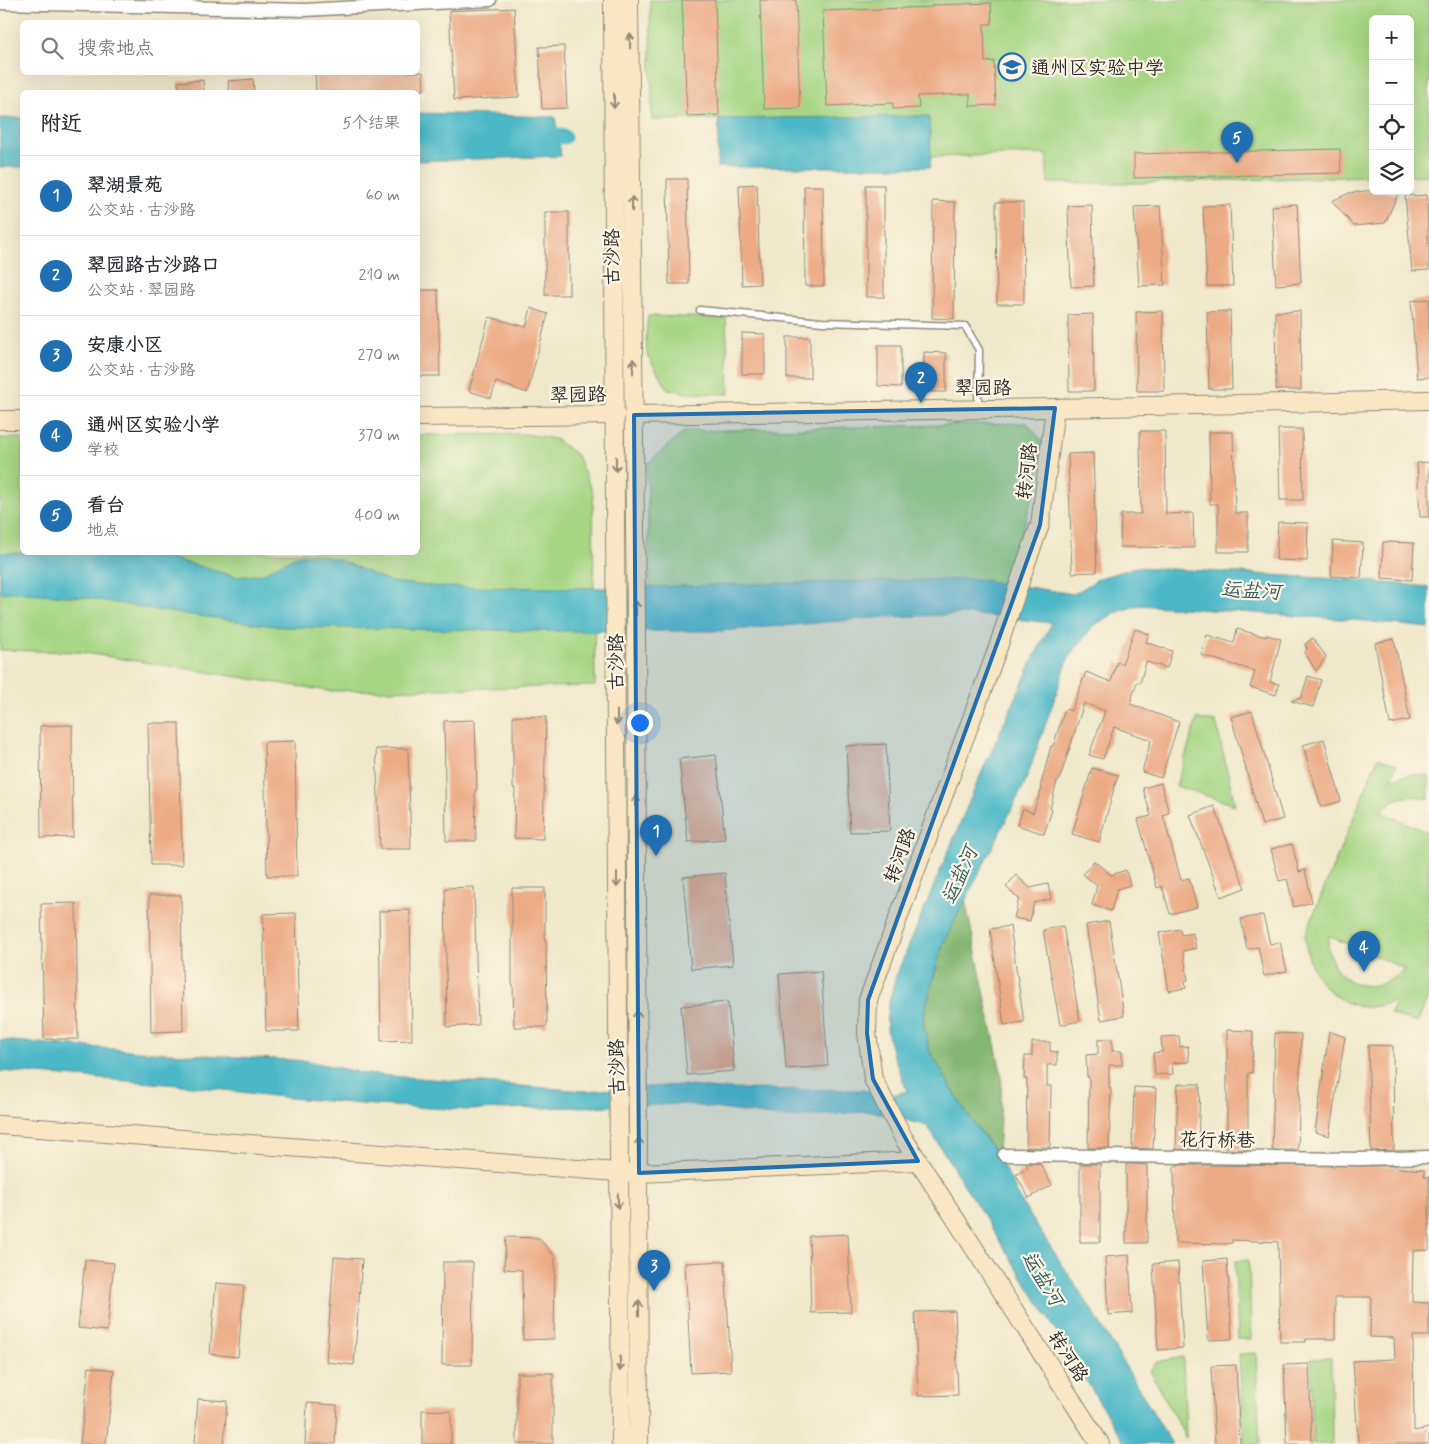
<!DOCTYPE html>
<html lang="zh">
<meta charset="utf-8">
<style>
:root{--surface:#fff;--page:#f2f2f3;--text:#2b2b33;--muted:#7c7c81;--line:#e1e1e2;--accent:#1f6fb2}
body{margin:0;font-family:Mynerve,"LXGW WenKai TC",sans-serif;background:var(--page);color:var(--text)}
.controls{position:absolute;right:15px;top:15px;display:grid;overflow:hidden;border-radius:8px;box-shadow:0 5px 20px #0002}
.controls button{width:45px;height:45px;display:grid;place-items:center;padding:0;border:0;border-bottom:1px solid var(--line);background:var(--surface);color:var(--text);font:25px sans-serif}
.you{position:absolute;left:639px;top:722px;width:18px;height:18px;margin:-12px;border:4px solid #fff;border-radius:50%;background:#1a73e8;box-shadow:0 0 0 8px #1a73e833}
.badge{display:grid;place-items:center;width:32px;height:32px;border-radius:50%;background:var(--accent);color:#fff;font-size:16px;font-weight:700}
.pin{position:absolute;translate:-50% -41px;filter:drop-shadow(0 1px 2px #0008)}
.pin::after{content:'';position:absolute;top:26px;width:18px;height:15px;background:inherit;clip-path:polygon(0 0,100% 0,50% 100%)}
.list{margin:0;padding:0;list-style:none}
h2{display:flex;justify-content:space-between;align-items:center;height:65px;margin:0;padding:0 20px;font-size:21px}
h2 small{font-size:16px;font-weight:400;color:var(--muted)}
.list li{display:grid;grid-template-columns:32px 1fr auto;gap:15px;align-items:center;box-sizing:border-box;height:80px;padding:0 20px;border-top:1px solid var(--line)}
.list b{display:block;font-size:19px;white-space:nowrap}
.list p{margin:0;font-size:16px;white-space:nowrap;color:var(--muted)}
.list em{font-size:16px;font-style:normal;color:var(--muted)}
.icon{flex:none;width:28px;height:28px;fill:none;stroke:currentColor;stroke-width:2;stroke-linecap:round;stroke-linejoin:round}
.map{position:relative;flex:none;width:1429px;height:1444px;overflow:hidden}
.search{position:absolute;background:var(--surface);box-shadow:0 5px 20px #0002;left:20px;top:20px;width:400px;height:55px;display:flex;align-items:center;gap:12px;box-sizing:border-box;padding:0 18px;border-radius:8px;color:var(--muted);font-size:19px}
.panel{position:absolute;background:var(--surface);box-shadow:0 5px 20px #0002;left:20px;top:90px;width:400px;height:465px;border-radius:8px}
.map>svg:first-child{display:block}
.green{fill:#a6d684;stroke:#688058;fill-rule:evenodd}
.forest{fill:#84b772;stroke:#58714e}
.water{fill:#4cb8c8;stroke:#3c727a}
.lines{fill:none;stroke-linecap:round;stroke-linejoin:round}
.canal{stroke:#4cb8c8;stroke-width:15}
.building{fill:#ecab85}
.lane-casing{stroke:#8e8a7a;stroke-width:9}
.street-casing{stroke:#8e8a7a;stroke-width:15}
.secondary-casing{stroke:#8e8a7a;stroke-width:20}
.lane{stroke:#fff;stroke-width:6}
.street{stroke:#fff;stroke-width:12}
.secondary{stroke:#f9e7c3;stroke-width:18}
.oneway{stroke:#928977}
.marked{fill:#1f6fb2;fill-opacity:0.2;stroke:#1f6fb2;stroke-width:4;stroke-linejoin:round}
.labels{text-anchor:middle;stroke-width:4.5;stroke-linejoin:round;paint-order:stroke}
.poi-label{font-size:19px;fill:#2b2b2b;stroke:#fcf5e5;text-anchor:start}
.street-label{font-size:19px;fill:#2b2b2b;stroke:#fcf5e5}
.water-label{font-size:20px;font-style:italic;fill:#375c62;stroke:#fcf5e5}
</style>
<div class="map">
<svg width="1429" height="1444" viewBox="0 0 1429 1444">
<rect width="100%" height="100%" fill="#fcf5e5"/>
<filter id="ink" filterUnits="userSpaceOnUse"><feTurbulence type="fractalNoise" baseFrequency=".02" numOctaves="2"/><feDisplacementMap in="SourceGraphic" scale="10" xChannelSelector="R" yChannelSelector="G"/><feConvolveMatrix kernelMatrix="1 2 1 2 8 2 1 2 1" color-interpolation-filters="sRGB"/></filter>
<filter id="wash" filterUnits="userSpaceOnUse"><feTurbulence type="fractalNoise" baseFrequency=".0096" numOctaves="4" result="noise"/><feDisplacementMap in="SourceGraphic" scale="20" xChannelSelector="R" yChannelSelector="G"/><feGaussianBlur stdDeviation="1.12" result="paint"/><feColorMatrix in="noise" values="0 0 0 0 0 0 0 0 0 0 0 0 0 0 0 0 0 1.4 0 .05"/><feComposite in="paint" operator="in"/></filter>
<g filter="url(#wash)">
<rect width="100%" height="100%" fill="#f0e8ca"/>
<g class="green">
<path d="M650,0H1429V175L1410,176V19H1373V176L1135,183H1048L1046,154L931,157L929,116L652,120Z"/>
<path d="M648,316L726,318L729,394L687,393L668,389L647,355L646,335Z"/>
<path d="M1027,423L1042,441L1038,478L1007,584L974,579L649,587L647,464L685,431Z"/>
<path d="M525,434L555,439L577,455L593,493L595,686L328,691L79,652L0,650V438H22V552H418V435Z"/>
<path d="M1197,719L1216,722L1235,805L1176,786Z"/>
<path d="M1378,758L1397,765L1391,779L1413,774L1429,776V799C1410,794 1393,796 1381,812L1429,833V996L1417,1023L1390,1014L1395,1001C1385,1004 1374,1008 1364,1007C1328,1003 1306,969 1305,935ZM1328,937L1329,936L1405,969C1380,995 1339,991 1329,952C1328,948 1328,942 1328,937Z"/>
<path d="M1249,1260L1251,1339H1238L1235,1261Z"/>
<path d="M1256,1353L1260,1444H1244L1239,1354Z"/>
<path d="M1183,1357L1186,1438L1150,1371L1157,1362Z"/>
<path d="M1331,1358L1332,1444H1313L1311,1359Z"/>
</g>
<path class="forest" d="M965,900L1002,1077L998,1156L966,1112L929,1050L923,1023L925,1009L943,944Z"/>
<g class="water">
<path d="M418,113L555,117L561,156L418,161Z"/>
<path d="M929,116L931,157L930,167H717L719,119Z"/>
<rect x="0" y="118" width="22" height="49"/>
<path d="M0,553H140L170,558L238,577L262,574L296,556L313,554L340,560L391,582L441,587L593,588L974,579L1074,594L1100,578L1136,567L1356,580L1429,587V628L1355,620L1139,605L1115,613L1093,626L1069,657L1025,783L943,944L925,1009L923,1023L929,1050L966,1112L998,1156L1025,1208L1090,1307L1172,1444H1125L1055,1329L927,1126L872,1111L787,1118L684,1104L468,1110L376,1105L289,1098L192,1086L0,1071V1040L151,1052L308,1061L366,1074L585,1091L682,1085L718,1089L863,1090L888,1096L907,1091C900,1071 890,1051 887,1029C885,1012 892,992 896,976L980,776L1038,649L1052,623L969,614L887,617L722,631H537L282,627L161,611L83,597L12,592L0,593Z"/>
</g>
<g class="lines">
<path class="canal" d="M558,136L564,137"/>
</g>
<g id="blocks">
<g class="building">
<path d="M682,0H715L719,115L687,116Z"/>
<path d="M760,0H796L800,108L764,109Z"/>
<path d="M991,3L992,24H984L985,62L994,61L996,105L970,106V94L918,96L919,108L893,109V103L827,106L823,11L932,7V5Z"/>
<path d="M514,8L519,97L454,100L449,11Z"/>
<path d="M564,46L567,108L542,109L539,47Z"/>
<path d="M315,72H423L424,90L382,92H316Z"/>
<path d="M253,79L254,92H229L228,81Z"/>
<path d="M203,80L204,92H179L178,82Z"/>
<path d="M1340,149L1341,173L1134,178V154Z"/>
<path d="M667,179H687L689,284H669Z"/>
<path d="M757,184L760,284L742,285L739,185Z"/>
<rect x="866" y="185" width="18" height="112"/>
<path d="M804,186H823L824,286H805Z"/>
<path d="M1373,190L1398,194L1385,223L1354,226L1332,201L1349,193Z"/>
<path d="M1405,195L1413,196L1427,195L1429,270L1412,271Z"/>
<path d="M933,201L955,202L954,319L932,318Z"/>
<path d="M996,202H1023L1024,304H997Z"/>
<path d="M1297,204L1301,283L1276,285L1272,206Z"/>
<path d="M1092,205L1094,286L1071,287L1068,206Z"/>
<path d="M1230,205L1233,286H1207L1203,206Z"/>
<path d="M1160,206L1165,285L1139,286L1134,207Z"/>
<rect x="545" y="212" width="24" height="83"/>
<path d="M418,290H438L440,376H418Z"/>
<path d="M1429,299V377L1417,378L1411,301Z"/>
<path d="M531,308L548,314L527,393L496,382L491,398L469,391L489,317L526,327Z"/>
<path d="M1163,311L1164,391H1137L1136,312Z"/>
<path d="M1230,311L1232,389H1209L1207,312Z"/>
<path d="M1300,311L1301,390H1276L1275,312Z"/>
<path d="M1093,314L1094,391H1069L1068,315Z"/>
<path d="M742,333L765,334V374H742Z"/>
<rect x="787" y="337" width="23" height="41"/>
<path d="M878,345H901V387L878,386Z"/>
<path d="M924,352L946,353V392H923Z"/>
<path d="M1278,429H1302L1303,500H1280Z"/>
<path d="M1140,431H1165L1166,514L1193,513L1194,548L1120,547L1121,514H1141Z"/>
<path d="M1209,432H1233L1235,513H1248V552H1218V504H1210Z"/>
<path d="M1093,453L1097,572L1072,573L1068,454Z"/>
<path d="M1429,462V517H1420L1417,463Z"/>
<path d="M1278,522L1308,523L1307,561L1276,560Z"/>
<path d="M1333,541L1363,543L1361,578L1331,576Z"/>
<path d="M1383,542L1414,543L1412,580L1382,578Z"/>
<path d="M1135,629L1149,634L1146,642L1172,651L1167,668L1146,662L1140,683L1137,682L1130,704L1179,722L1161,778L1142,772L1151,740L1114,727L1103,759L1089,755L1105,711L1084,703L1059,781H1057L1050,809L1052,810L1044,834L1017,825L1023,809L1033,813L1042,788H1040L1051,746H1053L1065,709L1071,711L1086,672L1111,682L1117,662L1122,664Z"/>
<path d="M1237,629L1266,637L1267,635L1281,639L1270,682L1279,684L1276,695L1250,687L1255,671L1201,655L1207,635L1234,643Z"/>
<path d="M1313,638L1326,657L1316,671L1305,653L1307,649L1305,644Z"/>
<path d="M1394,639L1410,720L1390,724L1375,643Z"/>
<path d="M1308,676L1321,680L1313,707L1291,701L1301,698Z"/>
<path d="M1252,711L1283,819L1262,825L1231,717Z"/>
<path d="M513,716L546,717L543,839L514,838L515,788H513Z"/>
<path d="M475,720L477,790H475L476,841H446L444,721Z"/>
<path d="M148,723H179L182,865H151Z"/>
<path d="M72,725L73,837L41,838L40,726Z"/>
<path d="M1324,739L1341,801L1321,807L1303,745Z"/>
<path d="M295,741L297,876H267L264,742Z"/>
<path d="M886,744L890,831L850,832L846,746Z"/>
<path d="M408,748L411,849H380L376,749Z"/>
<path d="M716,755L725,839L688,842L679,759Z"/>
<path d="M1092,768L1118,775L1099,842L1072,834Z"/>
<path d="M1161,783L1169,813L1163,815L1181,880L1189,878L1197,907L1170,914L1162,886L1157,888L1138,819L1151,816L1143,788Z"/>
<path d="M1214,806L1245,888L1221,897L1190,815Z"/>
<path d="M1292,844L1299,872L1305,870L1312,902L1294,907L1287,879L1279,881L1271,849Z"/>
<path d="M1094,861L1111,875L1126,870L1130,885L1117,889L1111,911L1092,905L1097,886L1083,874Z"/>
<path d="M725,873L733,965L691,969L683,877Z"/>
<path d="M1016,875L1030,888L1048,884L1051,899L1034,903L1030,921L1014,918L1019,899L1006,887Z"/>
<path d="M474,887L478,1025L447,1027L445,888Z"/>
<path d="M512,888H545V942H546L547,1027H514L513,984H512Z"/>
<path d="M149,895H181L183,1031L151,1032Z"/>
<path d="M76,903L78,1039H44L41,904Z"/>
<path d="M410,910L412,1040L381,1041L379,911Z"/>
<path d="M296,913L299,1031H266L263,914Z"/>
<path d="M1263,915L1270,944L1280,942L1287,971L1264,976L1258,947L1247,949L1241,919Z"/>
<path d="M1109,921L1124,1016L1101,1020L1086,925Z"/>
<path d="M1010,926L1024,1022L1004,1025L990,929Z"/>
<path d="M1063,926L1080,1021L1060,1025L1043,930Z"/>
<path d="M1180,929L1181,935L1193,933L1196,948L1183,951L1188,980L1185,981L1186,988L1169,991L1159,933Z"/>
<path d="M821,971L828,1066L786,1069L779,974Z"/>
<path d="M728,1002L734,1071L687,1075L681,1006Z"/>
<path d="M1227,1030L1253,1031L1252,1073H1248V1150L1227,1149Z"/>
<path d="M1329,1031L1345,1037L1329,1136L1315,1132Z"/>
<path d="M1275,1033L1301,1034L1298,1150H1272Z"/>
<path d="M1179,1036L1180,1047L1188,1046L1189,1062L1172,1063L1173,1074L1155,1075L1153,1053L1162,1052L1161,1037Z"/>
<path d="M1112,1039V1051H1122V1065H1109V1088H1111L1109,1148H1088L1089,1077H1087L1086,1055L1098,1054V1040Z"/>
<path d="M1032,1042H1050V1051L1057,1052V1065H1047V1086H1051L1050,1147H1026L1027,1079H1024L1025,1056H1032Z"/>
<path d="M1368,1045L1393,1046L1394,1150L1371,1151Z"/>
<path d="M1178,1084H1200L1198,1149H1176Z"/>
<path d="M1134,1087L1156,1088L1153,1149L1132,1148Z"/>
<path d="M1026,1163L1040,1164L1052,1185L1029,1198L1016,1175L1028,1168Z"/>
<rect x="1080" y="1164" width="20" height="78"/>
<path d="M1126,1164L1147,1165V1243H1126Z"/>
<path d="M1176,1165L1395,1166L1398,1168L1424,1170V1177H1429V1250L1413,1251L1412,1302L1429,1303V1336H1413L1414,1431L1429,1428V1444H1358L1353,1361L1395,1359L1394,1338L1370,1337L1371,1297H1335V1339H1306V1342H1280L1278,1242L1232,1240V1243L1226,1244L1175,1243L1174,1167Z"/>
<path d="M848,1234L851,1312L811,1313L809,1236Z"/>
<path d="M506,1237L539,1238L555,1257L554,1339L523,1340L522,1270L504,1269Z"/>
<path d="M1129,1255L1132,1313L1108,1315L1105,1257Z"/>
<path d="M334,1257L362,1259L354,1365L326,1362Z"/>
<path d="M1227,1259L1232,1339L1208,1340L1203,1261Z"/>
<path d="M85,1260L114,1263L107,1331L78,1328Z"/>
<path d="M725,1261L731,1371L691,1373L685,1263Z"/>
<path d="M443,1262H473L472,1365H442Z"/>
<path d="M1178,1262L1183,1348L1158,1350L1153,1264Z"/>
<path d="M216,1283L244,1285L238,1357L210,1354Z"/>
<path d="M955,1311L958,1395L918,1396L915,1312Z"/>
<path d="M1309,1364L1312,1444H1287L1284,1365Z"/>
<path d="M1236,1365L1240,1444H1215L1211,1366Z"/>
<path d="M89,1367L114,1370L106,1444H80Z"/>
<rect x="517" y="1373" width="36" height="71"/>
<path d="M198,1399L227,1401L224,1444H195Z"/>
<path d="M307,1403L337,1405L335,1444H305Z"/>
<path d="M422,1410L451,1411V1444H422Z"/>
</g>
</g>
</g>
<g filter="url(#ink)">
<use href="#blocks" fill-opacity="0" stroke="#8e8a7a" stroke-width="1"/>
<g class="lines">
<g class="lane-casing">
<path id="lane" d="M700,310L822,322L965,326L979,350L978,407"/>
</g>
<g class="street-casing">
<g id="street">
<path d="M0,3L305,10L490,0"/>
<path d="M1004,1155L1360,1159L1429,1157"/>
</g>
</g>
<g class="secondary-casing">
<g id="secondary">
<path d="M613,0C616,481 615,963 621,1444"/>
<path d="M629,0L636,615L639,1444"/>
<path d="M1055,408L1040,525L1025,566L997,650L868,1000L867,1033L873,1079L904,1139L1100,1444"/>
<path d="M634,415L1055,408L1429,400"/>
<path d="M418,417L616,415"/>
<path d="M0,420H22"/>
<path d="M0,1125L617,1172L639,1173L918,1161"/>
</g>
</g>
<use href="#lane" class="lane"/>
<use href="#street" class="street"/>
<use href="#secondary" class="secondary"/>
</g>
<defs><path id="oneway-shaft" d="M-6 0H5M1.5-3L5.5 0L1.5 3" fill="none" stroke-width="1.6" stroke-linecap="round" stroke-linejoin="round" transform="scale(1.25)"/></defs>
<g class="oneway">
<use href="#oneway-shaft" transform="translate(630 41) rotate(-91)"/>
<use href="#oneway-shaft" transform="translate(614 101) rotate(90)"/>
<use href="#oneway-shaft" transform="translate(632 204) rotate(-90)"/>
<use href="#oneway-shaft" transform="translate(633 366) rotate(-90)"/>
<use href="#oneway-shaft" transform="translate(616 464) rotate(90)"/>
<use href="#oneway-shaft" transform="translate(636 608) rotate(-91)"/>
<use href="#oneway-shaft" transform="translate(617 718) rotate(90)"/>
<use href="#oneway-shaft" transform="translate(636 803) rotate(-90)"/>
<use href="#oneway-shaft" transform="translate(617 880) rotate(90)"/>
<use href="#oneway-shaft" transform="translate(637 1018) rotate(-90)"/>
<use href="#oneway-shaft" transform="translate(639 1145) rotate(-90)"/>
<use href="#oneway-shaft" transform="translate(618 1201) rotate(89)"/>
<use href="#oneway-shaft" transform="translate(639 1308) rotate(-90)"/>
<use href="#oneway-shaft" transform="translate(620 1364) rotate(89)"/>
</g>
</g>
<path class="marked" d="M1055,408L1040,525L868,1000L867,1033L873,1079L918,1161L639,1173L634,415Z"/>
<defs>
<g id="school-ring" transform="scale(1.4375)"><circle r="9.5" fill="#fcf5e5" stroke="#1f6fb2" stroke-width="1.5"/><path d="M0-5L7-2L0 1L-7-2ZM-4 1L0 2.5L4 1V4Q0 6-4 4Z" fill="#1f6fb2"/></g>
</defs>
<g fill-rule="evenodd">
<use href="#school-ring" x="1012" y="67"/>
</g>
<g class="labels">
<g class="poi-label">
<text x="1031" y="74">通州区实验中学</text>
</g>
<g class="street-label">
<text transform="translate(611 257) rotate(-90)" y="7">古沙路</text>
<text x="983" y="394">翠园路</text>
<text transform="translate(578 394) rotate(-1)" y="7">翠园路</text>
<text transform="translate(1026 471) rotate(-83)" y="7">转河路</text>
<text transform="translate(615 662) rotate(-90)" y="7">古沙路</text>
<text transform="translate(899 855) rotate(-70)" y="7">转河路</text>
<text transform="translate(616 1067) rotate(-91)" y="7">古沙路</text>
<text transform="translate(1217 1139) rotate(1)" y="7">花行桥巷</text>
<text transform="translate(1069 1356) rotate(57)" y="7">转河路</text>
</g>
<g class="water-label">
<text transform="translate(1251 590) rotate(3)" y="7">运盐河</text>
<text transform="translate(959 875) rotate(-66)" y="7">运盐河</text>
<text transform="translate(1043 1278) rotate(59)" y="7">运盐河</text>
</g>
</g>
</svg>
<div class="controls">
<button>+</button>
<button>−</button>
<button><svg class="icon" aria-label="locate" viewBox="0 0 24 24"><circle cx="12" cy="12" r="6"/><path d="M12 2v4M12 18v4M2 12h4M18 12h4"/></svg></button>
<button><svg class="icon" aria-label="layers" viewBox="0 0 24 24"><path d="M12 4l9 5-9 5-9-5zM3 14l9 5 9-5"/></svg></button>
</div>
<div class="you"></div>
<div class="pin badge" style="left:656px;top:856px">1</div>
<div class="pin badge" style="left:921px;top:403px">2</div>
<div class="pin badge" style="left:654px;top:1291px">3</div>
<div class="pin badge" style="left:1364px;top:972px">4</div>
<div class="pin badge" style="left:1237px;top:163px">5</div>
<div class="search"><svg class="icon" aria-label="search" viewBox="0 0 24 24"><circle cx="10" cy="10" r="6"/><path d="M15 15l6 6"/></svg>搜索地点</div>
<section class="panel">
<h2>附近<small>5个结果</small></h2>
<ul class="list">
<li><span class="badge">1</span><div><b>翠湖景苑</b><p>公交站 · 古沙路</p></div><em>60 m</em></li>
<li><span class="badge">2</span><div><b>翠园路古沙路口</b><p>公交站 · 翠园路</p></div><em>210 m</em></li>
<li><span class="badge">3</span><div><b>安康小区</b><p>公交站 · 古沙路</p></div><em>270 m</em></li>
<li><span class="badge">4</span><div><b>通州区实验小学</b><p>学校</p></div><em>370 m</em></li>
<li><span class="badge">5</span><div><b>看台</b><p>地点</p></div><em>400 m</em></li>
</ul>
</section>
</div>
